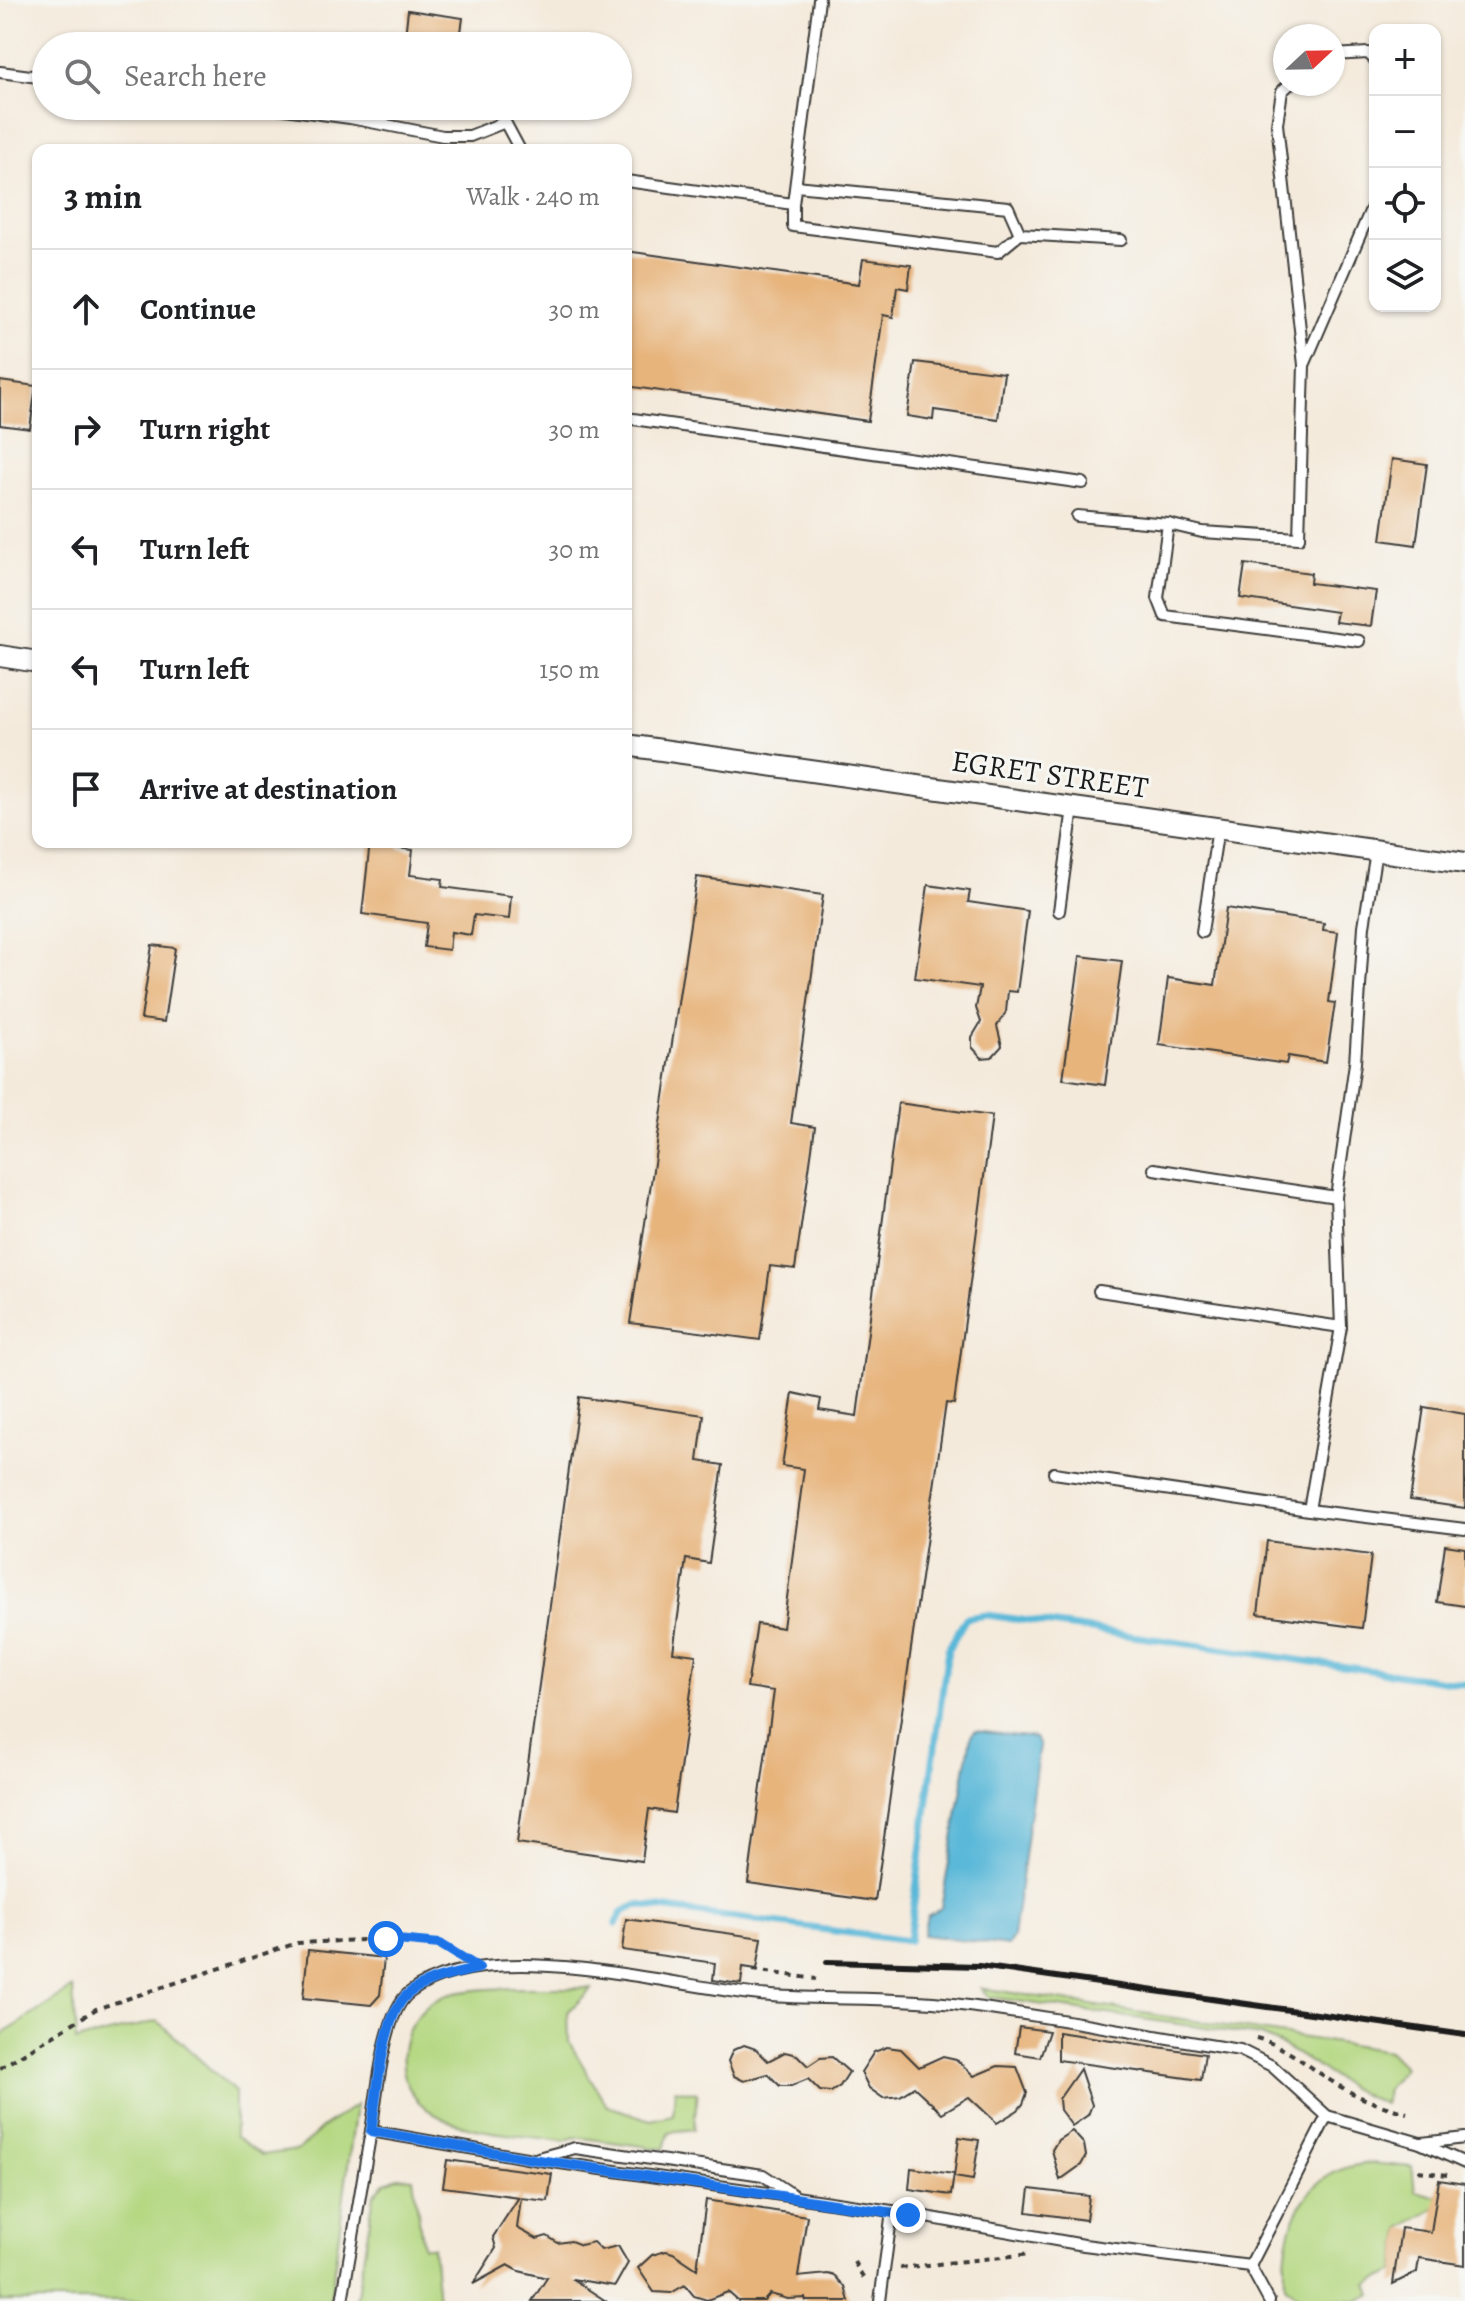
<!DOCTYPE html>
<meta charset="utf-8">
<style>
:root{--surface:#fff;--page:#f2f2f2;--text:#202124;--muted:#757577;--line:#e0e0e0}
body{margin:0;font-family:Alegreya,serif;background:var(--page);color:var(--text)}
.controls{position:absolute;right:24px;top:24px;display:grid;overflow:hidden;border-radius:16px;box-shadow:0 2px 6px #0004}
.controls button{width:72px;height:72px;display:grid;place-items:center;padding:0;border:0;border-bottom:2px solid var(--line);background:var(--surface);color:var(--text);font:40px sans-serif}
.compass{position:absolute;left:1273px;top:24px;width:72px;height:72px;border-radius:50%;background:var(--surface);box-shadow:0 2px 6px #0004;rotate:68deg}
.stop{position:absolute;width:24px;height:24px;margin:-18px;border:6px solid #1a73e8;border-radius:50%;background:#fff}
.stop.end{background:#1a73e8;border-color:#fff;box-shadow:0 2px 8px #0008}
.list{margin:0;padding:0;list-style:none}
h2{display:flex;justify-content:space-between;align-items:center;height:104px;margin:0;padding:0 32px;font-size:34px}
h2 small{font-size:26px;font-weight:400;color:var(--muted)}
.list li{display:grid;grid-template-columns:52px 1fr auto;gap:24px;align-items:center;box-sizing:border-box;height:120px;padding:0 32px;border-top:2px solid var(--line)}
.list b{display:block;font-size:30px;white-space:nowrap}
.list em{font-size:26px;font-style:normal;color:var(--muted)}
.icon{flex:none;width:44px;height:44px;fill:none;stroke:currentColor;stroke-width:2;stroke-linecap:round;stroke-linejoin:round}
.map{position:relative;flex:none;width:1465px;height:2301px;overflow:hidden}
.search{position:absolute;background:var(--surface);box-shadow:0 2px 6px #0004;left:32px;top:32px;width:600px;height:88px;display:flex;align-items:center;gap:20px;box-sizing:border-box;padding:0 28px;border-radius:44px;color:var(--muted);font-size:30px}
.panel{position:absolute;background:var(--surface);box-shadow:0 2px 6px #0004;left:32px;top:144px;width:600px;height:704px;border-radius:16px}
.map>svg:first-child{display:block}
.green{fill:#b4d780;stroke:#687a4e;stroke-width:2}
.water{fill:#5ab8d8;stroke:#3b6a7a;stroke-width:2}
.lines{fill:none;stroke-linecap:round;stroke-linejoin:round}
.stream{stroke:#5ab8d8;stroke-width:7}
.building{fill:#e7b47b}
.service-casing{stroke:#3c3b39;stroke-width:14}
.minor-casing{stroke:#3c3b39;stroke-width:24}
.path{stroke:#3c3b39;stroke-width:4;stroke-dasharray:6 6;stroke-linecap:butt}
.service{stroke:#fff;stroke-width:10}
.minor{stroke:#fff;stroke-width:20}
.rail{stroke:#1c1c1c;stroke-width:6}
.route{stroke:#1a73e8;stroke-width:10}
.labels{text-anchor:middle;stroke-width:6;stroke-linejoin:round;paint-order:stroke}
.street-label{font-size:30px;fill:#1c1c1c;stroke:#f6f6f2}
</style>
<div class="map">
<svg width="1465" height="2301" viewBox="0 0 1465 2301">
<rect width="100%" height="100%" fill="#f6f6f2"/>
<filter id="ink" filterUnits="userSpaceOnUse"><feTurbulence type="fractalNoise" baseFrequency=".0125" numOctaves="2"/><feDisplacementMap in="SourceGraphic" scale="16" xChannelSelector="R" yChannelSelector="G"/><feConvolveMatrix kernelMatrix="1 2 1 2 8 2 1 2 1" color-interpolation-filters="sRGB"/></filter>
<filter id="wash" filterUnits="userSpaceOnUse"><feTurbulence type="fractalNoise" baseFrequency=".006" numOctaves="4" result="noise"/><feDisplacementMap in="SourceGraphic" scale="32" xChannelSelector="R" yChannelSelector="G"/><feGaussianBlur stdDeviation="1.8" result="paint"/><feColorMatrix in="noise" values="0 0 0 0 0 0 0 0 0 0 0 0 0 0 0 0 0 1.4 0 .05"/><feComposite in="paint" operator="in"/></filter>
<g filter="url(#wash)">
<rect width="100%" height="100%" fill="#f4eadb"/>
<g class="green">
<path d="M73,1988L76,2041L158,2021L235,2092V2136L262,2155L298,2150L323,2127L356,2105L330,2301H0V2036Z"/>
<path d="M592,1988L568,2012L569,2042L607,2106L651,2120L673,2115L675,2089L697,2093L694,2129L669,2132L664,2149L575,2137L564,2141C506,2132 395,2136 403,2051C405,2029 420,2008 440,1998C470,1984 555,1989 592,1988Z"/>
<path d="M981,1988L1388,2051L1404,2067L1387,2089L1384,2104C1338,2087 1305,2053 1261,2036L989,1997Z"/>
<path d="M1371,2163L1412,2167L1415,2191L1439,2197L1438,2207L1401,2228L1395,2271L1368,2284L1372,2294L1358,2301L1298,2297L1285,2285C1282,2224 1305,2168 1371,2163Z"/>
<path d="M398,2177L413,2178L423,2247H433L438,2301H356L374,2195L385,2182Z"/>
</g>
<path class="water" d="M975,1731L1035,1738L1039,1745L1013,1937L1008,1946L923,1935L927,1916L941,1908L971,1736Z"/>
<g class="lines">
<path class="stream" d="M616,1923L622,1912L638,1905L909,1941L948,1649L966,1618L987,1615L1465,1684"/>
</g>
<g id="blocks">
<g class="building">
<path d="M408,10L463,18L459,46H404Z"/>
<path d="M626,251L859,284L863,259L911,265L908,289L897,287L893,317L883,315L868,421L626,386Z"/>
<path d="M915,362L1004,373L998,419L934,410L933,420L907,416Z"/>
<path d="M0,381L36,386L30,429L0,425Z"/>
<path d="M1392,459L1427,464L1416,545L1381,540Z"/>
<path d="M1245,564L1311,573L1310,583L1376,591L1371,626L1335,622L1337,612L1240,598Z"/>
<path d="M370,842H398V848L413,850L410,875L443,879L442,887L511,896L509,919L474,915L471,935L451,932L449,950L424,947L427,923L362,914Z"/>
<path d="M697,877L823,895L791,1123L815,1127L795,1269L770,1266L760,1340L630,1323Z"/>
<path d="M928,885L970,891L968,902L1028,911L1017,992L1008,991L1006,1012L997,1026L1002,1046L992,1057L982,1058L972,1047V1037L981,1022L976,1008L980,987L915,978Z"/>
<path d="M1226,908L1324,923L1323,930L1338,932L1329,1002L1335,1003L1326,1062L1288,1056L1286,1064L1159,1045L1168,978L1215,985Z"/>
<path d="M152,945L175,948L164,1022L141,1019Z"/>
<path d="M1080,956L1122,961L1105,1085L1063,1079Z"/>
<path d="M898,1103L992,1116L954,1404L946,1403L875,1901L748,1883L774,1691L747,1687L757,1624L783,1628L804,1469L782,1466L793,1393L821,1399L819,1410L857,1416Z"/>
<path d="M579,1397L704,1415L698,1461L723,1465L709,1563L686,1559L673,1652L696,1655L674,1813L649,1809L642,1861L517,1843Z"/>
<path d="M1424,1407L1465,1414V1508L1410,1500Z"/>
<path d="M1267,1541L1371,1555L1362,1628L1258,1614Z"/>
<path d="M1445,1545L1465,1548V1606L1437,1602Z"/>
<path d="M626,1919L762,1938L757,1969L743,1967L741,1984L733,1983L713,1980L715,1963L622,1950Z"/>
<path d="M308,1950L384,1958L380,1995L371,2005L303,1998Z"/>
<path d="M1019,2027L1049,2031L1040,2057L1015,2053Z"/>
<path d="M1058,2032L1205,2054L1201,2080L1058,2060Z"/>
<path d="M744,2045L756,2049L768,2061L785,2052L797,2055L808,2066L820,2058L832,2057L849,2072L840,2086L831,2092L820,2091L808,2079L791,2086H780L768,2074L744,2081L734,2076L728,2061L733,2050Z"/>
<path d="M887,2047L901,2049L919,2067L943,2056L956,2059L974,2076L998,2066L1017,2067L1027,2093L1023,2104L1018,2110L997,2123L969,2097L942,2113L914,2087L900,2096L883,2098L869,2088L861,2072L874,2052Z"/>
<path d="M1080,2069L1092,2105L1088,2115L1072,2126L1060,2110L1059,2099Z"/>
<path d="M1072,2131L1084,2144L1086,2156L1081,2165L1060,2180L1052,2150L1058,2140Z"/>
<path d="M959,2137L979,2140L973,2180L954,2177Z"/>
<path d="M447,2160L552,2174L548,2201L521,2198L517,2228L537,2239L547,2236L558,2243L571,2241L581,2245L593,2242L601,2250L618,2246L628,2263L615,2286L572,2279L606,2301H532L547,2278L519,2271L508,2265L473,2284L496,2248L493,2237L519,2197L443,2187Z"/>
<path d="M911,2168L954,2174L951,2195L909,2189Z"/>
<path d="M1439,2180L1465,2184V2265L1419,2258L1417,2272L1393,2284L1401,2228L1431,2232Z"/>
<path d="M1030,2189L1089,2196L1086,2220L1027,2212Z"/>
<path d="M706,2200L807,2216L798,2277L828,2274L835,2276L845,2287L849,2301H806L805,2298L788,2299L770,2294L764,2301H738L728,2292L707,2300L694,2296L685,2285L671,2293L654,2292L638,2268L652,2255L666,2251L673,2253L697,2269Z"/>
</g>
</g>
</g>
<g filter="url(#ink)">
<use href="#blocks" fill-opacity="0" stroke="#3c3b39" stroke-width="2"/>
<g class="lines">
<g class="service-casing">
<g id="service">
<path d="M819,0L793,204V226L998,252L1020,234"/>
<path d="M1333,55L1368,53L1375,60"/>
<path d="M0,72L46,78"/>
<path d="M263,106L350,118L443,136H470L505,122L520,150"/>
<path d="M626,181L793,204"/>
<path d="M796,186L1008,207L1020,234L1121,240"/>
<path d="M1305,363L1375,200"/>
<path d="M626,418L1083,483"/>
<path d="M1077,516L1168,524L1202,532L1299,538L1304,365L1277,124L1282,91L1290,84"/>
<path d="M1168,524L1158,598L1165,616L1359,641"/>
<path d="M1059,911L1073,808"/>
<path d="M1202,932L1218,828"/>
<path d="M1154,1169L1336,1197"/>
<path d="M1099,1291L1341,1327L1336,1197L1355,1063L1364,926L1376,851"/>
<path d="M1054,1473L1309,1510L1465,1529"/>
<path d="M1309,1510L1341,1327"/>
<path d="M1327,2116L1250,2266L1084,2245L892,2211L532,2159L371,2131C377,2098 383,2013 409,1993C490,1932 676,1989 771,1996C832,2000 893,1997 953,2004C1049,2016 1145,2035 1240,2050L1272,2066L1327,2116L1420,2143L1465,2163"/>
<path d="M1422,2143L1465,2138"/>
<path d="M538,2158L575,2148L763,2175L796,2197"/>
<path d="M1250,2266L1269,2301"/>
<path d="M342,2301L371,2131"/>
<path d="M880,2301L892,2211"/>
</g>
</g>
<g class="minor-casing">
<g id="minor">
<path d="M0,656L38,662"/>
<path d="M626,745L1465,863"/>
</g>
</g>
<g class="path">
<path d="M753,1970L816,1979"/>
<path d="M1256,2038C1288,2046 1314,2072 1343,2088C1363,2100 1385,2107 1407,2113"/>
<path d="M0,2068L96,2009L297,1943L386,1939L440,1944L458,1956"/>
<path d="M1418,2171L1447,2175"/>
<path d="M854,2262L865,2280"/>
<path d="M900,2268L1030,2254"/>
</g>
<use href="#service" class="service"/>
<use href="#minor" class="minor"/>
<path class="rail" d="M827,1962L979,1966L1465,2035"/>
</g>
</g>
<g class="lines" filter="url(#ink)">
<path class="route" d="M386,1939L440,1944L479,1968C456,1974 427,1978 408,1994C382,2014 377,2098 371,2131L532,2159L908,2215"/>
</g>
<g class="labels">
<g class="street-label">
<text transform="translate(1050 774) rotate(8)" y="10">EGRET STREET</text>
</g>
</g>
</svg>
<div class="controls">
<button>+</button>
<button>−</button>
<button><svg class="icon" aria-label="locate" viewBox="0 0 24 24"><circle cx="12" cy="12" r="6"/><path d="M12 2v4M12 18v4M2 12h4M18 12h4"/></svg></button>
<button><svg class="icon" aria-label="layers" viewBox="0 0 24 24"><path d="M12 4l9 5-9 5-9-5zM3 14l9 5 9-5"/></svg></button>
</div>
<svg class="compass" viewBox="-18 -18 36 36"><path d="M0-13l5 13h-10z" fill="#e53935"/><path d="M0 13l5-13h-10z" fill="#757577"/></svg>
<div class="stop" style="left:386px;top:1939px"></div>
<div class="stop end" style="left:908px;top:2215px"></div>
<div class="search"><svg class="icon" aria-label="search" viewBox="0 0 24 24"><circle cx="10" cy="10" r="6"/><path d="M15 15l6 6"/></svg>Search here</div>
<section class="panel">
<h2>3 min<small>Walk · 240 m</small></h2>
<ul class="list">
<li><svg class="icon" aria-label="ahead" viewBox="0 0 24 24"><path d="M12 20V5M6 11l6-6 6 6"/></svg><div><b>Continue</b></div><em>30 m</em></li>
<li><svg class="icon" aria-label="right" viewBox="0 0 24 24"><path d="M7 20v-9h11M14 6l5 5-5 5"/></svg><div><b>Turn right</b></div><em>30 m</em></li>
<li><svg class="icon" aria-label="left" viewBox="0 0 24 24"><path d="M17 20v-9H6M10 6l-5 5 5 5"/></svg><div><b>Turn left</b></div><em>30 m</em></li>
<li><svg class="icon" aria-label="left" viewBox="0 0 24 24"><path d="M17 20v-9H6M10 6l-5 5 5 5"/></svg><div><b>Turn left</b></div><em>150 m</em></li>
<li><svg class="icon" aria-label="arrive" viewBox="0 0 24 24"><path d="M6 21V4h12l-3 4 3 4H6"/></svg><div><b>Arrive at destination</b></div></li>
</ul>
</section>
</div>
